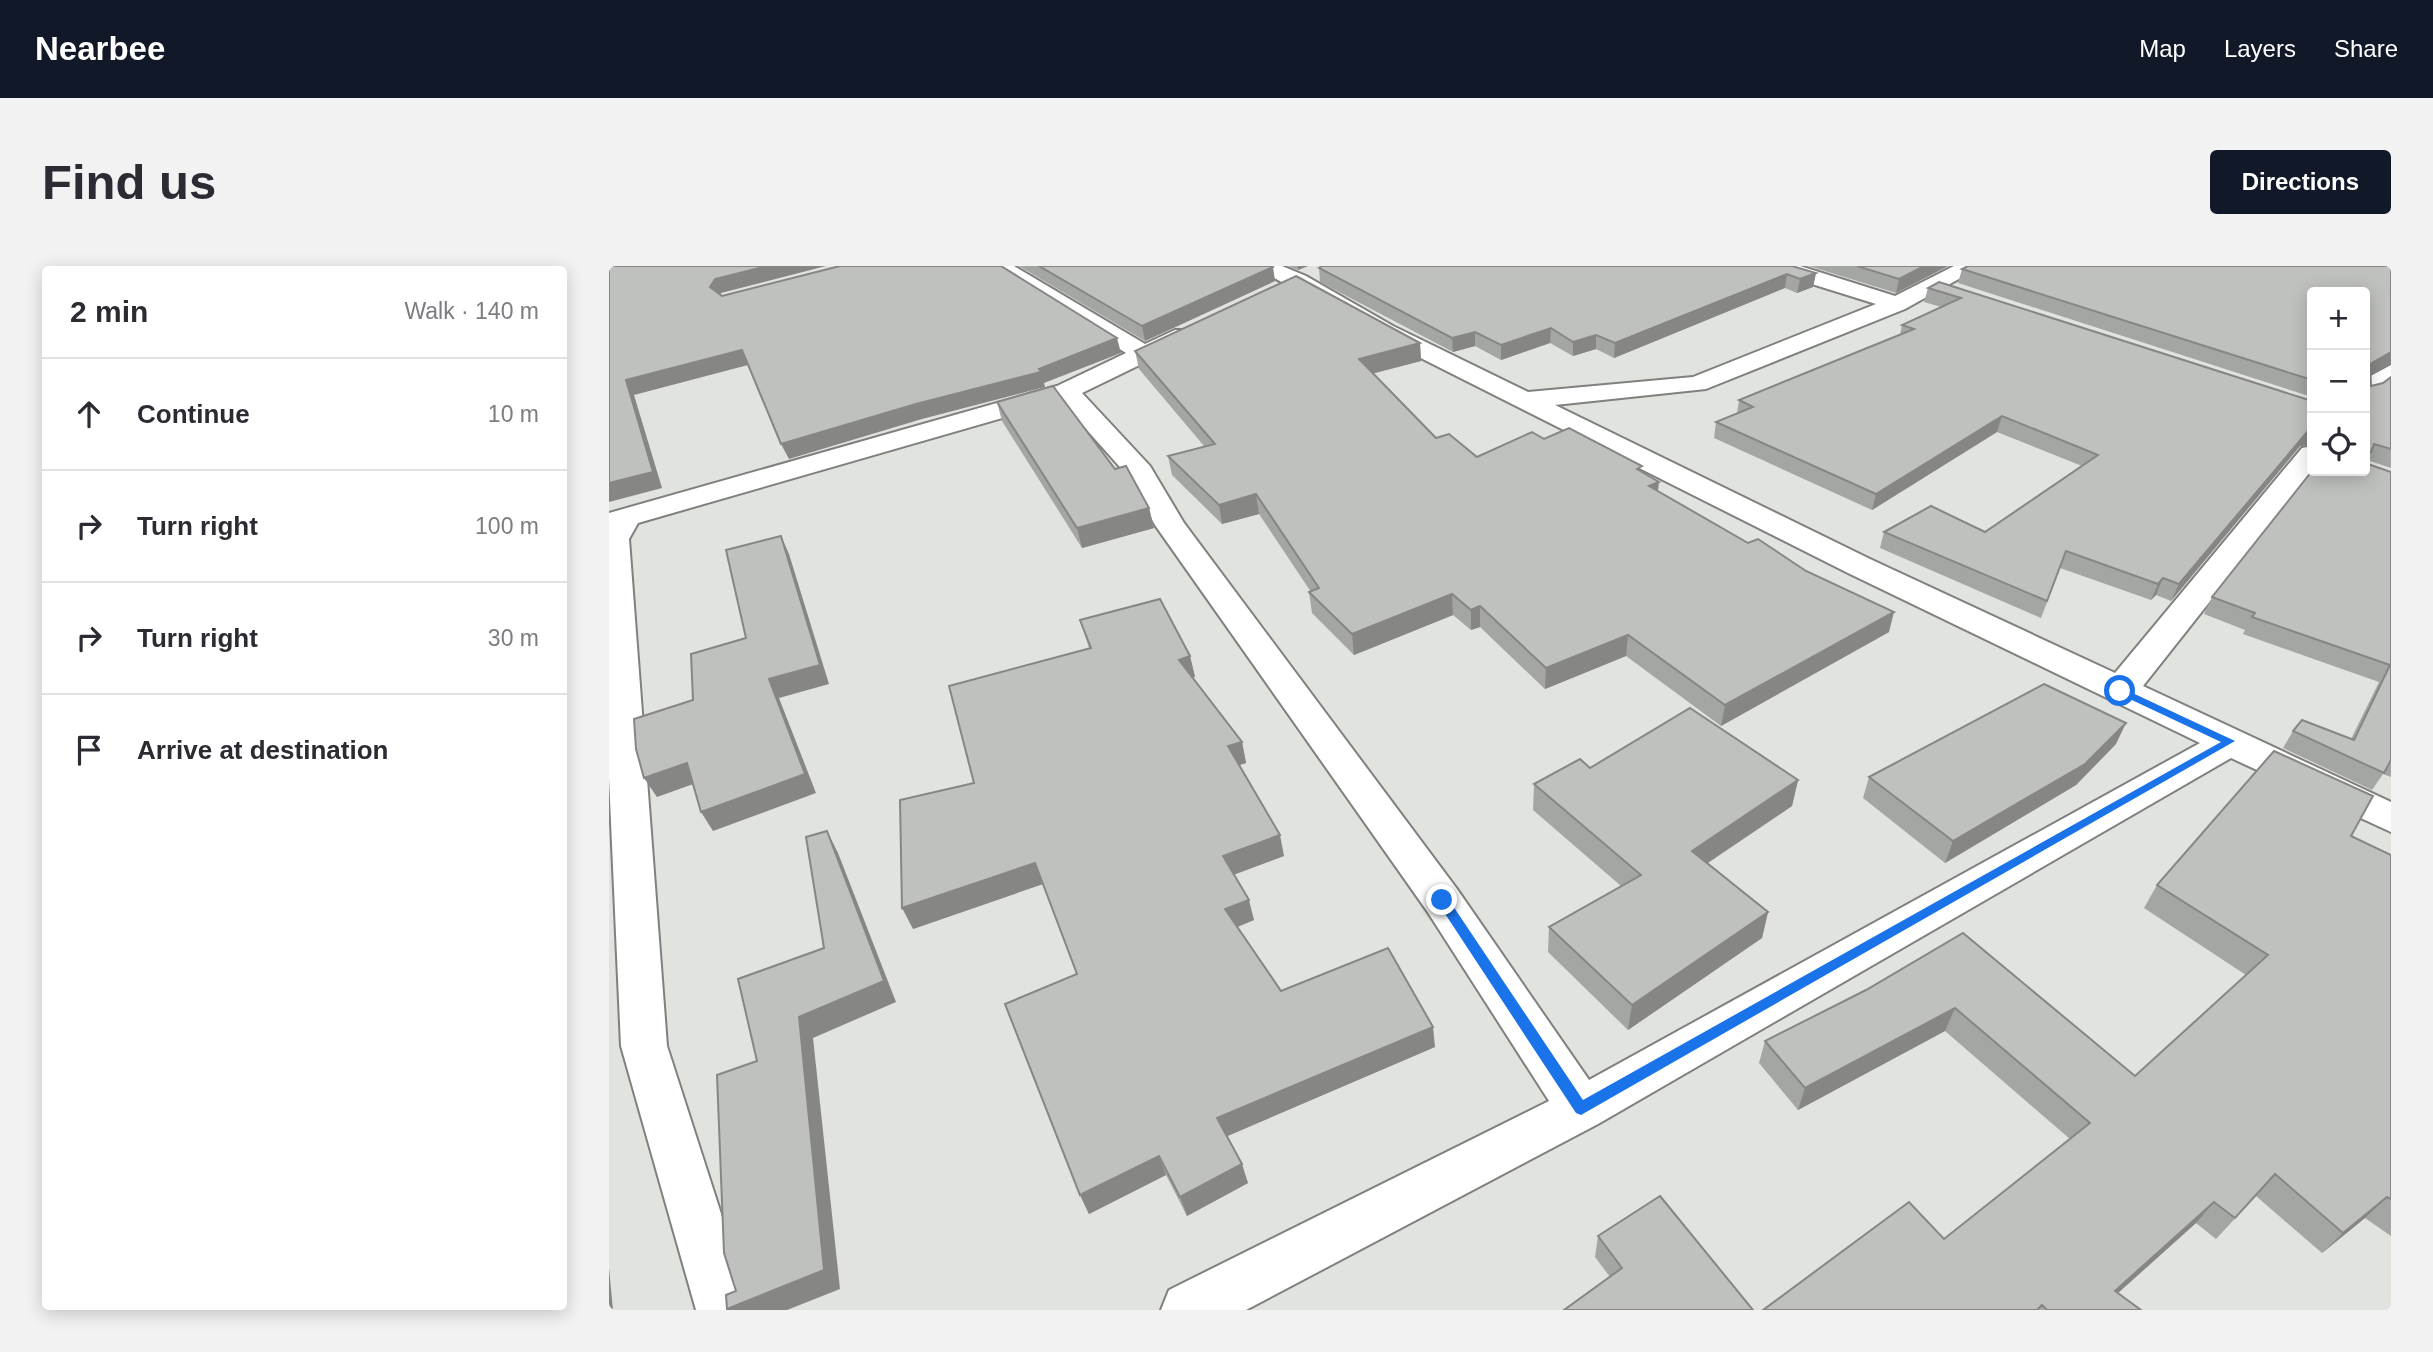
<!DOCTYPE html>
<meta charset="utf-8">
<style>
:root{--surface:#fff;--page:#f2f2f3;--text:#2b2b33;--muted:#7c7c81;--line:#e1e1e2;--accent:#111827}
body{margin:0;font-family:Arial,sans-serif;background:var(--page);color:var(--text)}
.controls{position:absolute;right:21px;top:21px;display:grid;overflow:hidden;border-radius:7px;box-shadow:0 4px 18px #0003}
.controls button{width:63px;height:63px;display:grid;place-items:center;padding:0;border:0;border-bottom:2px solid var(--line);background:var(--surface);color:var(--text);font:35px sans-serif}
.stop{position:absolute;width:21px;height:21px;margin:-16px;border:5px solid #1a73e8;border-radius:50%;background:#fff}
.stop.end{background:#1a73e8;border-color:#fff;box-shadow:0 2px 7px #0008}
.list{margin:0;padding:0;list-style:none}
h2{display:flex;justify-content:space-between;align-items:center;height:91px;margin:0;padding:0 28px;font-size:30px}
h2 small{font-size:23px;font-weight:400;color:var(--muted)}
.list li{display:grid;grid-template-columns:46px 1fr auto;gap:21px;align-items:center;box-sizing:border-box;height:112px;padding:0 28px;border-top:2px solid var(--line)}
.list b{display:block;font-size:26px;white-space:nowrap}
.list em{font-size:23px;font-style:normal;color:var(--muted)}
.icon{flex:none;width:38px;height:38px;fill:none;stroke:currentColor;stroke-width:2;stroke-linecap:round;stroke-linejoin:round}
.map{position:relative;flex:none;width:1782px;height:1044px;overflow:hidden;border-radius:7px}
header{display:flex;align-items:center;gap:42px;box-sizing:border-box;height:98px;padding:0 35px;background:var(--accent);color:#fff}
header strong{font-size:33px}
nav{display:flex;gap:38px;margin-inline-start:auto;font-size:24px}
.intro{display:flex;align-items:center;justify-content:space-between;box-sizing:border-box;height:168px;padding:0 42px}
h1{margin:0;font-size:49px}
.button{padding:18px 32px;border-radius:7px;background:var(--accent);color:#fff;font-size:24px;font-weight:700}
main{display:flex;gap:42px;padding:0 42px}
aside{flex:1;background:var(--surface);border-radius:7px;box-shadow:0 4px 18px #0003}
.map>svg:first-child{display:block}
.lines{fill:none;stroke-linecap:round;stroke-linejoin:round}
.minor-casing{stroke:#7f817e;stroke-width:4}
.minor{fill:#fff;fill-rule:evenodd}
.wall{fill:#a4a6a3}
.shaded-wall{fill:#868785}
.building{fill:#bfc1be;stroke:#868785;stroke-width:2}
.route{fill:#1a73e8}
</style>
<header>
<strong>Nearbee</strong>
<nav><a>Map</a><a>Layers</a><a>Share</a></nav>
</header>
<div class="intro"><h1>Find us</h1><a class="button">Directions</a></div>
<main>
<aside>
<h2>2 min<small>Walk · 140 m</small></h2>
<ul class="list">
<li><svg class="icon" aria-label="ahead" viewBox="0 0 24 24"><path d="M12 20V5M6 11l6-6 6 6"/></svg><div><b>Continue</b></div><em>10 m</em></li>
<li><svg class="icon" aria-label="right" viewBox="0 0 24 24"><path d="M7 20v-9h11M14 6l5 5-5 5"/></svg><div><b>Turn right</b></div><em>100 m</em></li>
<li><svg class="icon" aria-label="right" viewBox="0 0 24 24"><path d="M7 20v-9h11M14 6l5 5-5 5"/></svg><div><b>Turn right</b></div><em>30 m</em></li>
<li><svg class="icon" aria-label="arrive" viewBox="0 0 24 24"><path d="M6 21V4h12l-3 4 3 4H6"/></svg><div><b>Arrive at destination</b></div></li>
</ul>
</aside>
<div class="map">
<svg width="1782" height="1044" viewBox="0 0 1782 1044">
<rect width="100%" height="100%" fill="#e1e3df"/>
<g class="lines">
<g class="minor-casing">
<g id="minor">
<path d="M379,0H405L536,78L566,64H582L586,69L582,74L473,127L541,200L575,257L848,623L980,814L1591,477L1239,307L768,70L644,0H673L697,10L784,60L919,126L1084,111L1267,38L1161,5L1158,0H1191L1286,30L1345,0H1373L1296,43L1097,123L946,139L1261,293L1506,407L1693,182L1703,180L1704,205L1534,420L1782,536V566L1622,492L989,858L637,1044H552L560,1024L940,835L818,645L546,259L519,210L452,135L29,257L20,273L58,780L143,1044H87L12,780L0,511V247L448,120L517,87Z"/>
<path d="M1782,99V118L1765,130L1756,133V113Z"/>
</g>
</g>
<use href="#minor" class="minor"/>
</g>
<g class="wall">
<path d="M410,0H663L666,15L536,75Z"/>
<path d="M679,0H699L689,4Z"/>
<path d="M1200,0H1339L1287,27Z"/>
<path d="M1782,0V97L1762,108V120L1774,117L1782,111V202L1758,194L1756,197L1782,206V511L1774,508L1763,524L1674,482L1684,465L1742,473L1770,416L1634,368L1636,364L1595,348L1603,331L1756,205V26H1703V131L1349,17L1353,3Z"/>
<path d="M710,2L1207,7L1204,21L1188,27L1176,22L1005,92L987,83L964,90L941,77L892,94L866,80L844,86L711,16Z"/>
<path d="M1319,22L1703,135V178L1691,180L1562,335L1547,329L1542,334L1451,302L1432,352L1271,282L1275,266H1376L1473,200L1388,166L1263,244L1105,172L1107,156L1128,148L1130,134L1291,69L1293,59L1332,41L1315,36Z"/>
<path d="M811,77L812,95L764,107L827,172L868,191L935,173L1032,205L1049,226L1280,366L1112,460L1017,390L936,423L871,361L862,364L844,349L745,389L703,347L700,326H702L650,248L613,258L563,209L559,190L595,180L530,103L526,85Z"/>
<path d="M388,136L506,203L540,242L545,262L473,282L393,155Z"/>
<path d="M471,354L581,390L586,411H584L633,476L637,497L630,499L675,590L625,608L645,654L628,661L672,725L826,781L618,870L639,917L578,950L557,909L480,948L471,929L468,708L434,618L304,663L480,382Z"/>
<path d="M1507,478L1467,519L1336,597L1254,532L1260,511Z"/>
<path d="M981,502L1189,514L1183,540L1099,597L1159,646L1153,672L1019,764L939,686L940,661L1012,620L924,544L925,518Z"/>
<path d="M1742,570L1782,589V970L1756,952L1713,987L1647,930L1607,973L1587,957L1509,1027L1532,1044H1154L1335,973L1461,873L1336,765L1189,844L1150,797L1156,775L1257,724L1354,667L1526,810L1637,709L1535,642L1548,619Z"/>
<path d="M989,970L1144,1044L1001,1011L986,991Z"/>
</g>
<g class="shaded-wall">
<path d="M158,0H217L112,27L107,36L101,21L106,13Z"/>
<path d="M689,0H699L689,4Z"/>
<path d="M1315,0H1339L1287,27L1290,13Z"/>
<path d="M664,1L666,15L536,75L533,60Z"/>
<path d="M1207,7L1204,21L1188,27L1191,13Z"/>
<path d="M1178,8L1176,22L1005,92L1006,77Z"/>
<path d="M942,62L941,77L892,94V79Z"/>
<path d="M866,66V80L844,86L843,72Z"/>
<path d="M987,69V83L964,90V76Z"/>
<path d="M508,72L512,87L435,117L436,121L313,153L180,193L172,178L430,103Z"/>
<path d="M811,77L812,95L751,111L750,93Z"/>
<path d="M133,84L139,99L25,129L53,222L0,236V217L17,114Z"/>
<path d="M1782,86V97L1756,112L1761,98Z"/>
<path d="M1393,150L1388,166L1263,244L1267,228Z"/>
<path d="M1703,164V178L1691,180L1562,335L1570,318L1699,165Z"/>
<path d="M1050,216L1048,235L1040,220Z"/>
<path d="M647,228L650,248L613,258L610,239Z"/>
<path d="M540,242L545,262L473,282L468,262Z"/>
<path d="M172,270L180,288L220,418L170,432L207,527L104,565L92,546L160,413Z"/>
<path d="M1554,312L1547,329L1542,334L1549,318Z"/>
<path d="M843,328L844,349L745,389L743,368Z"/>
<path d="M871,340V361L862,364V344Z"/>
<path d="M1285,346L1280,366L1112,460L1116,439Z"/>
<path d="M1019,369L1017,390L936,423L937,402Z"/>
<path d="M581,390L586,411L575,414L570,394Z"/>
<path d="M1517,457L1507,478L1467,519L1336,597L1344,575Z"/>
<path d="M633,476L637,497L624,501L619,480Z"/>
<path d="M78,497L90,516L48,531L35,512Z"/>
<path d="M1189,514L1183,540L1079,610L1083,585Z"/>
<path d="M218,565L229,587L287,736L204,772L231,1023L178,1044H119L118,1043L215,1004L190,751L275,715Z"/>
<path d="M671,569L675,590L619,611L614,590Z"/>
<path d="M426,597L434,618L304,663L293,642Z"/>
<path d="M640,634L645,654L621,664L616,643Z"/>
<path d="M1159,646L1153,672L1019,764L1023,739Z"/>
<path d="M1346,742L1336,765L1189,844L1196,822Z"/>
<path d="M824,761L826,781L614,872L608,852Z"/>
<path d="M550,890L557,909L480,948L471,929Z"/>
<path d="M633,898L639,917L578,950L571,931Z"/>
<path d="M1778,931L1756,952L1713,987L1734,967Z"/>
<path d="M1605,936L1587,957L1490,1044L1506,1025Z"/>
<path d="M0,1002L4,1044H0Z"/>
</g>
<g class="building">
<path d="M0,0H158L106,13L101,21L113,30L231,0H392L508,72L430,103L432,106L307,138L172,178L133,84L17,114L44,206L0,217Z"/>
<path d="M430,0H663L664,1L533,60Z"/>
<path d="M713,0H1183L1207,7L1191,13L1178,8L1006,77L987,69L964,76L942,62L892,79L866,66L843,72L710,2Z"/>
<path d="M1248,0H1315L1290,13Z"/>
<path d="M1359,0H1782V86L1761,98L1762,120L1774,117L1782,111V183L1765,178L1762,186L1756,187V26H1703V114L1353,3Z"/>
<path d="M687,10L811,77L750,93L827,172L840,168L868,191L923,166L935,173L960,162L1033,200L1028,203L1050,216L1040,220L1139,277L1149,273L1197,305L1285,346L1116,439L1019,369L937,402L871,340L862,344L843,328L743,368L700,326L710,322L647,228L610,239L559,190L606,178L526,85Z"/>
<path d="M1330,16L1703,135V164L1699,165L1570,318L1554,312L1549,318L1457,285L1438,335L1275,266L1322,240L1376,266L1489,189L1393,150L1267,228L1107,156L1144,141L1130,134L1305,63L1293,59L1352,32L1319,22Z"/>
<path d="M444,120L506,203L517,200L540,242L468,262L388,136Z"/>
<path d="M1756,197L1782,206V494L1775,507L1684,465L1693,454L1745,474L1781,399L1643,351L1646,347L1603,331L1703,205H1756Z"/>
<path d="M172,270L211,399L160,413L196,508L92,546L78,497L35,512L27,483L25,453L84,434L82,388L137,372L117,284Z"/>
<path d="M551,333L581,390L570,394L633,476L619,480L671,569L614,590L640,634L616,643L672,725L779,682L824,761L608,852L633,898L571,931L550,890L471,929L396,738L468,708L426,597L293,642L291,534L365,517L340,420L482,382L471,354Z"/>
<path d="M1435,418L1517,457L1476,498L1344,575L1260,511Z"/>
<path d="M1081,442L1189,514L1083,585L1159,646L1023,739L940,661L1032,609L925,518L971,493L981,502Z"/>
<path d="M1665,485L1764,530L1742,570L1782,589V933L1778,931L1734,967L1666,908L1626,952L1605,936L1506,1025L1532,1044H1438L1433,1039L1428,1044H1154L1300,936L1335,973L1481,857L1346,742L1196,822L1156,775L1257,724L1354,667L1526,810L1659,689L1548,619Z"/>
<path d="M218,565L275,715L190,751L215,1004L118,1043L117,1029L127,1025L115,987L108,809L148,795L129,713L215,682L197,571Z"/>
<path d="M1051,930L1144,1044H955L1013,1002L989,970Z"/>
</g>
<path class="route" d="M1508,423H1515L1626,475L972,849L967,847L827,634L829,631H838L974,834L1612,476L1508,427Z"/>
</svg>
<div class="controls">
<button>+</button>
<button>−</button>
<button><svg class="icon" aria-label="locate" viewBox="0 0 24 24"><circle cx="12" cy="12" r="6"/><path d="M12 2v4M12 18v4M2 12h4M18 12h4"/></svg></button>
</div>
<div class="stop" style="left:1511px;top:425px"></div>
<div class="stop end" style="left:833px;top:634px"></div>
</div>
</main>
